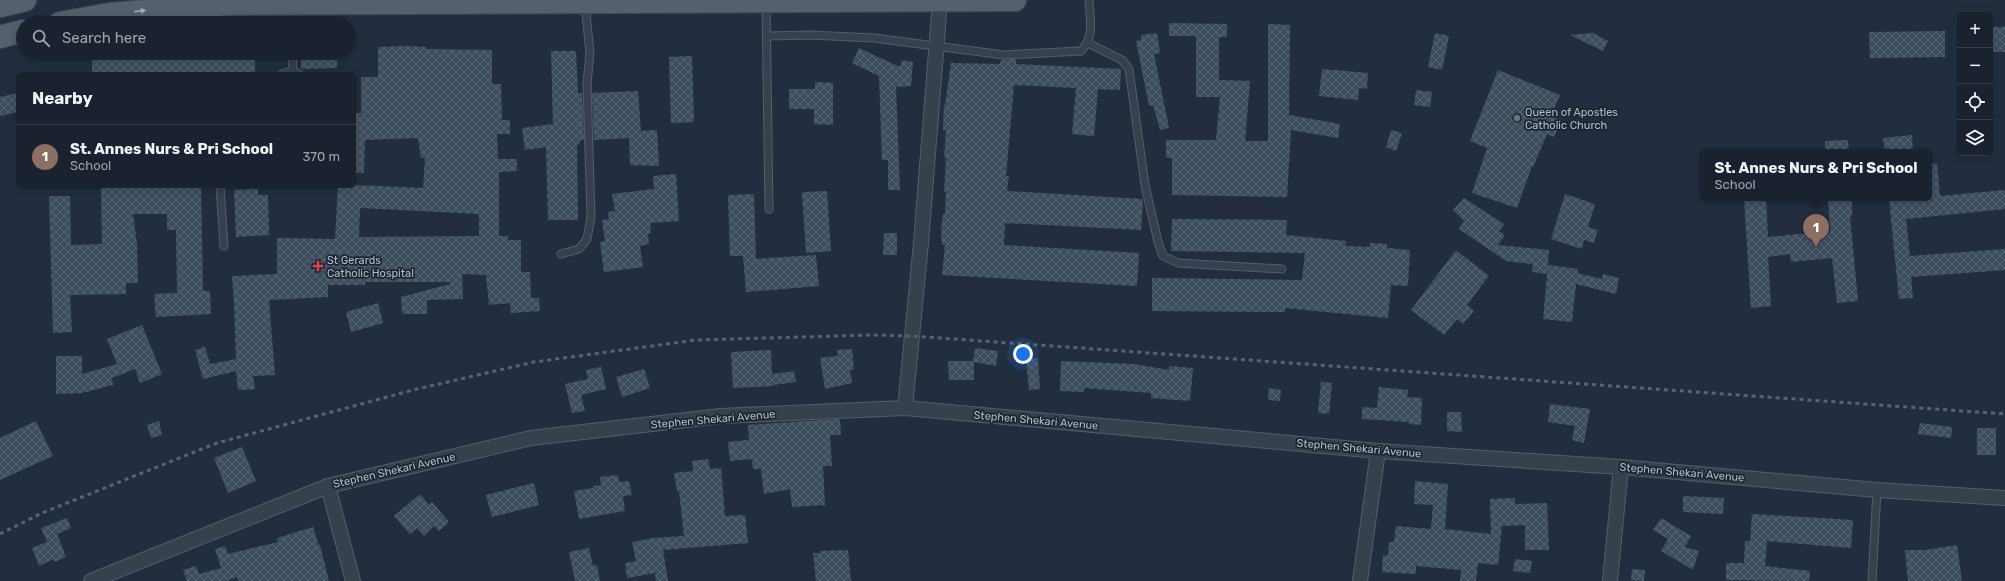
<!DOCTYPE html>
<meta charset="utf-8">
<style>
:root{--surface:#1a222f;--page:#232a37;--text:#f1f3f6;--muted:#9fa4aa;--line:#383f4b;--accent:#83b3fe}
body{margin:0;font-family:Rubik,sans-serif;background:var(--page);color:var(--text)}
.controls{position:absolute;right:12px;top:12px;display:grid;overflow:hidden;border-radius:6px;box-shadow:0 2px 10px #0003}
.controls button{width:36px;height:36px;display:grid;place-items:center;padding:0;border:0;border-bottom:1px solid var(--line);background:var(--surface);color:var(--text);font:20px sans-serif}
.you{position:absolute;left:1023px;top:354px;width:14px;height:14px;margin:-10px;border:3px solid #fff;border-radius:50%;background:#1a73e8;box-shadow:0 0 0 6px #1a73e833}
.badge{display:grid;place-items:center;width:26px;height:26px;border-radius:50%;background:var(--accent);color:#fff;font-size:13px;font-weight:700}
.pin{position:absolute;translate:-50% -33px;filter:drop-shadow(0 1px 2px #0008)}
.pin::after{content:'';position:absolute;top:21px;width:14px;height:12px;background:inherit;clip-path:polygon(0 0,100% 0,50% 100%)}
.popup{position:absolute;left:1700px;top:149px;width:232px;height:52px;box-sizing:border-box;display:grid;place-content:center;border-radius:6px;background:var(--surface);filter:drop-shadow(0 1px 3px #0005);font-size:13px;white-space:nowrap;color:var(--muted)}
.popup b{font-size:15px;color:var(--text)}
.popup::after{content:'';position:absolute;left:50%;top:100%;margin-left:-8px;border:8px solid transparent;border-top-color:var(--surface)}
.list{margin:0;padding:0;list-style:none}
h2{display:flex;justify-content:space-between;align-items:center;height:52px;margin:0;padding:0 16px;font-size:17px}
h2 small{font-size:13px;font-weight:400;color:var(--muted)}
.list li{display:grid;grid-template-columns:26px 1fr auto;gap:12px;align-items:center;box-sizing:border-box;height:64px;padding:0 16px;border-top:1px solid var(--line)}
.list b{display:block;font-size:15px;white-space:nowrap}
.list p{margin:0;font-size:13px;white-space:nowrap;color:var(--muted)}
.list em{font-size:13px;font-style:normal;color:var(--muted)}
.icon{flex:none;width:22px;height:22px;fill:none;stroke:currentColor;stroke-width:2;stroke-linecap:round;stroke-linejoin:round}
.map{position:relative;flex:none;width:2005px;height:581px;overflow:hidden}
.search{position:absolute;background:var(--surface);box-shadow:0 2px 10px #0003;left:16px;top:16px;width:340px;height:44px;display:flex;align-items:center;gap:10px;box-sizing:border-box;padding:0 14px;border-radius:22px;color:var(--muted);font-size:15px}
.panel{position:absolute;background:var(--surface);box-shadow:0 2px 10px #0003;left:16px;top:72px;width:340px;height:116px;border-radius:6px}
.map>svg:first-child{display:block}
.building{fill:url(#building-cross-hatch);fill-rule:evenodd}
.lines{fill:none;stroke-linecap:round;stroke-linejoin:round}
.service-casing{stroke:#545e6c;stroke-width:9}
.minor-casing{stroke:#545e6c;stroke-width:16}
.primary-casing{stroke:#3f4957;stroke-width:24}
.service{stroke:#36404e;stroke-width:7}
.minor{stroke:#36404e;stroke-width:14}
.primary{stroke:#545f6f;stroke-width:22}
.rail{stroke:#586476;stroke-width:3;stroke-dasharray:4 4;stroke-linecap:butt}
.oneway{fill:#9fa9b8}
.worship-dot{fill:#6b7280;stroke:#1b2533;stroke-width:1.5}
.health-dot{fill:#e0444e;stroke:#1b2533;stroke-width:1.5}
.labels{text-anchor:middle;stroke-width:3.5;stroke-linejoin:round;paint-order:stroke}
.poi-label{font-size:11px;fill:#b2bbca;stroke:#1b2533;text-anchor:start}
.street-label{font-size:11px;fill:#b2bbca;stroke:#1b2533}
</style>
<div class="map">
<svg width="2005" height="581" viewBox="0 0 2005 581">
<defs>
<pattern id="building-cross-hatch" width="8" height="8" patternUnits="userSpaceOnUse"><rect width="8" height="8" fill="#3e4d5e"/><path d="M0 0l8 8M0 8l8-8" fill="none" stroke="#586574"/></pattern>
</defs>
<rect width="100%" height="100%" fill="#222e3f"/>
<g class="building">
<path d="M1169,23L1227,24V37H1219V80L1250,81L1245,141H1268V24L1290,25L1289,115L1340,124L1338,138L1291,130L1287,197L1172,195V158H1166V140H1216L1220,97H1196V36H1169Z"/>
<rect x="1990" y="27" width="15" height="25"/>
<path d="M1945,31V57L1870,58L1869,32Z"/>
<path d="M1157,33L1160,53L1154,54L1169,128L1160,130L1153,105L1149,106L1136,41L1141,40V35Z"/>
<path d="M1435,33L1449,36L1442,70L1428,67Z"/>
<path d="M1593,33L1608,41L1603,51L1570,35Z"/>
<path d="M406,46L426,47V49L492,50V84H501L502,120H510V134H497L498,159H517V171L499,172V236H508V240H521V272H530L531,298H539L540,311L511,313L510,303L489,305L486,275L462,274L463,299L427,300V314H402L401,297L450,284V282H365V285H328V297L269,300L275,375L253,376L255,389L238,390L236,371L203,379L195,350L205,347L210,364L236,359L234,302L232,276L277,274V238L335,239L338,186L354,185L423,188L425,158H421L418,138L365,140L364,173H354V113H361V77H378V47ZM360,208L479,214V236L359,237Z"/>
<path d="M859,48L900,67L902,60L913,62L911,86L896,87L900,190H888V160H882L879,76L852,63Z"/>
<path d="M551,51H576L578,93H582L584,140H580L579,145L577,144L578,220H548L546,147L525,150L522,128L553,124Z"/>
<path d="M92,53H212V56H255V74H92Z"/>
<path d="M324,53H337V68L301,69V58L324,57Z"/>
<path d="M692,56L694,122L671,123L669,57Z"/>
<path d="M1016,59V64L1121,69L1120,90L1098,89L1094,136L1072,134L1076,88L1014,85L1006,176H1009L1007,191L1143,199L1141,230L1005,223L1004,245L1139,253L1137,286L942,275L945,245H942L941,233L943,214H945L946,192L944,191L946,158L944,157L946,130H943L944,105H945L951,63L1000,64L1001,60Z"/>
<path d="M1322,69L1368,73L1367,89L1359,88L1358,100L1319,96Z"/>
<path d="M1498,70L1560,95L1551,116L1561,120L1554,137L1547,134L1533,167L1532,166L1517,208L1472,193L1487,148L1470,141Z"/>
<path d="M815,82L833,83V125L814,124V109H789V89H815Z"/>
<path d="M1416,90L1432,92L1430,107L1414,105Z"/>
<path d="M638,91L641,131L657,130L659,166L630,165L629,138L594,140L592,93Z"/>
<path d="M18,93V112L0,116V97Z"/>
<path d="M1391,130L1402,133L1396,151L1386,147Z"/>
<path d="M1912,135L1913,152H1885L1883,138Z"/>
<path d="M1848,140L1849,152H1825V141Z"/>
<path d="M1937,163L1940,196L2005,190V209L1906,219L1910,256L2005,249V270L1911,277L1913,298L1899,299L1889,198H1929V164Z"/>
<path d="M676,174L679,221L650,223L651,233L648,234L649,244L640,246L643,267L604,272L600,242L605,241L602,220L609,219L608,212L615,211L612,194L654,189L653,176Z"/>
<path d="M101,186H201L203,291H210L211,314L156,317L154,294L177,293L176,230H167V214H133L137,244L138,283H126V294L70,295L72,332L53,333L49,196H70L71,245L102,244Z"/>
<path d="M258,189V195H268L269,235L236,237L234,190Z"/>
<path d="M827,191L831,251L806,253L802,192Z"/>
<path d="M754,194L756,259L816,255L819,286L746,292L743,256H730L728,195Z"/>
<path d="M1565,194L1595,204L1588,227L1598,230L1594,243L1584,240L1582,249L1551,239Z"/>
<path d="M1464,198L1504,224L1499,231L1505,235L1498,245L1549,250L1547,274L1532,272L1533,264L1506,261L1459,229L1464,221L1453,210Z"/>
<path d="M1744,198H1766L1768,237L1830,231L1828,198H1852V215L1850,216L1858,301L1837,303L1832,258L1791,262L1790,254L1768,257L1771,306L1751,308Z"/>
<path d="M1172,219L1287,220L1286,235L1346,241L1345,246L1370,247V243L1387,244V248L1410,250L1408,286L1391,285L1388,318L1285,308V312L1152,311V278L1302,280L1305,253L1171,251Z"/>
<path d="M884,233H897V255H883Z"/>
<path d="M1456,250L1489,276L1467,305L1474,311L1463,324L1457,319L1444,335L1411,310Z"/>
<path d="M1548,265L1578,269L1577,273L1602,279L1603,274L1619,278L1616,294L1576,284L1572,322L1543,319Z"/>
<path d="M378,303L383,323L351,332L346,312Z"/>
<path d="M142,325L162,374L140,383L135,369L112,378L113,385L82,393L56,394V356H82V374L117,364L107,339Z"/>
<path d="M975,348L998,351L996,366L974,362V380H949L948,361H973Z"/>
<path d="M852,349L854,370H850L852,383L825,389L820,358L838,356L837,350Z"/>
<path d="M771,350L772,374L794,371L796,382L773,385V386L733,388L731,352Z"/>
<path d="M1038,358L1040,389L1029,390L1026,359Z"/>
<path d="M1061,361L1134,364L1169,370V366L1193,368L1190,401L1151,398V393L1084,388V392L1060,391Z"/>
<path d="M601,367L606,389L581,395L585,411L572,413L565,384L588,379L586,370Z"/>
<path d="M644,369L650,388L622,397L616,377Z"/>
<path d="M1321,382L1332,383L1329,414L1318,413Z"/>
<path d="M1379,387L1408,390L1407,397L1422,398L1421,425L1409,424V422L1362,419V407L1377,408Z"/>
<path d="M1269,388L1281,390L1280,401L1268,400Z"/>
<path d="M1550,404L1590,409L1584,443L1572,440L1575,426L1548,422Z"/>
<path d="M1447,412H1461L1462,432L1447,431Z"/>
<path d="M840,419L841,435H830L832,466H823L825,505L792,507L790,489L764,494L761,469H753L752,459L730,461L728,442L749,440L748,425Z"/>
<path d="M36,421L53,456L0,480V438Z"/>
<path d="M159,421L162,435L151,438L147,425Z"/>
<path d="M1920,423L1952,427L1951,438L1918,434Z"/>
<rect x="1977" y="428" width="19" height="27"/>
<path d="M242,447L256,481L228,493L214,458Z"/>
<path d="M708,459L710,469L721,468L725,516L745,515L748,543L663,550L668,581H656L655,573L627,578L625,563L636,561L632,542L653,538L684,536L679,491H677L674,473L693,471L692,461Z"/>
<path d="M618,475L619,482L629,481L632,495L623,496L625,511L579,519L574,491L593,488V486L601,485L600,477Z"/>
<path d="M1415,481L1448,484L1445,529L1491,534L1490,499L1515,498V504L1547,503L1549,550H1525V525L1502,526L1498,565L1478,563L1476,581H1460L1461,570L1416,566V574L1382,572L1383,555L1388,556L1389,542H1394L1396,526L1431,529L1433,505L1414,504Z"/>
<path d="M534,483L539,505L492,517L486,495Z"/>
<path d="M420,494L429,505L432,502L449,522L439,531L434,526L424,536L417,528L410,534L394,516Z"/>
<path d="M1683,496L1724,498L1723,514L1683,512Z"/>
<path d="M1752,514L1853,520L1851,548L1767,541L1765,566L1810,571L1809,581L1726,580V563H1744L1745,541H1750Z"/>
<path d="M67,518L71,528L57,534L66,557L55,562L54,559L39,566L32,548L47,542L41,528Z"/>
<path d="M1661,518L1691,536L1685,547L1699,551L1693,570L1661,551L1668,539L1653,530Z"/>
<path d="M313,527L319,546L320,545L329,581H238L237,577L226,581H187L183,570L196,566L199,574L221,568L215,549L225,546L228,554L278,542L277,538Z"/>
<path d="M1957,545L1962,581H1908L1905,550H1925Z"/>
<path d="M589,548L593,566L597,565L600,581H575L569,552Z"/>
<path d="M848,550L851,581H816L813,553H820V551Z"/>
<path d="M1515,559L1532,561L1530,573L1513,571Z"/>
<path d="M1632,569L1645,570L1644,581L1631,580Z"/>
</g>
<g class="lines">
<g class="service-casing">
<g id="service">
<path d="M766,4L769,209"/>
<path d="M289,6L290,23"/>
<path d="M767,36L810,35L874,38L1004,55L1081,51C1095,37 1090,19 1089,0"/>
<path d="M1088,43L1122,60L1129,69L1145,185L1158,242L1163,256L1178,263L1282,269"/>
<path d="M292,53L293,71"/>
<path d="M282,74L293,71L299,74"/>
<path d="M220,186L224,246"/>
<path d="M561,254L579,249L587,239L591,217L587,84L590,53L585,4"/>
<path d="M1872,581L1877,490"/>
</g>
</g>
<g class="minor-casing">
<g id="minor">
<path d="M905,408L921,243L940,1"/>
<path d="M328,486L353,581"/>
<path d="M91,581L328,486L531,438L721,416L905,408L1378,451L1621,467L1877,490L2005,498"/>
<path d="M1360,581L1378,451"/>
<path d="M1610,581L1621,467"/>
</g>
</g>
<g class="primary-casing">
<g id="primary">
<path d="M0,6L25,0"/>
<path d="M60,23L110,14L229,4L1015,0"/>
<path d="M0,37L23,31"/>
</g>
</g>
<use href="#service" class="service"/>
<use href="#minor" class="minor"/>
<use href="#primary" class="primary"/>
<path class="rail" d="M0,534L42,513L217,443L413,390L534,362L696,340L871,335L912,336L2005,414"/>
</g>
<defs><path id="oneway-solid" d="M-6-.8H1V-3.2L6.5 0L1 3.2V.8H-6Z"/></defs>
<use class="oneway" href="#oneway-solid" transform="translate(140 11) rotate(-6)"/>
<circle class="worship-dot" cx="1517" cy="118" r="4"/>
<path class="health-dot" d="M316 260h4v4h4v4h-4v4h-4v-4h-4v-4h4z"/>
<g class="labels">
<g class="poi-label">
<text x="1525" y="116">Queen of Apostles<tspan x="1525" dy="13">Catholic Church</tspan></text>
<text x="327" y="264">St Gerards<tspan x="327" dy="13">Catholic Hospital</tspan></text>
</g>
<g class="street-label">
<text transform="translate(713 419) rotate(-5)" y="4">Stephen Shekari Avenue</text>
<text transform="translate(1036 420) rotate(5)" y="4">Stephen Shekari Avenue</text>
<text transform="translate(1359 448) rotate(5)" y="4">Stephen Shekari Avenue</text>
<text transform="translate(394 470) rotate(-13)" y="4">Stephen Shekari Avenue</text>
<text transform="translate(1682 472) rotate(5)" y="4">Stephen Shekari Avenue</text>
</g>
</g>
</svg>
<div class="controls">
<button>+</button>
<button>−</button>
<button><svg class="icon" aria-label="locate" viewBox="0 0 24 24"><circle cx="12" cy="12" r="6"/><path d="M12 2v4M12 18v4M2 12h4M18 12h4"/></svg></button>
<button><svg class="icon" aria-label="layers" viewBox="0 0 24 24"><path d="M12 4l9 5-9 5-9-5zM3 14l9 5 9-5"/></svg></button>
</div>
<div class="you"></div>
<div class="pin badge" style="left:1816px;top:247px;background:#8d6e63">1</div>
<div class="popup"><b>St. Annes Nurs &amp; Pri School</b>School</div>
<div class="search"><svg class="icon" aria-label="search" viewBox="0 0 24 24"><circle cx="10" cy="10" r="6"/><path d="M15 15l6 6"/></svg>Search here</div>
<section class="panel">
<h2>Nearby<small></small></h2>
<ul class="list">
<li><span class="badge" style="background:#8d6e63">1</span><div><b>St. Annes Nurs &amp; Pri School</b><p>School</p></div><em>370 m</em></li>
</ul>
</section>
</div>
